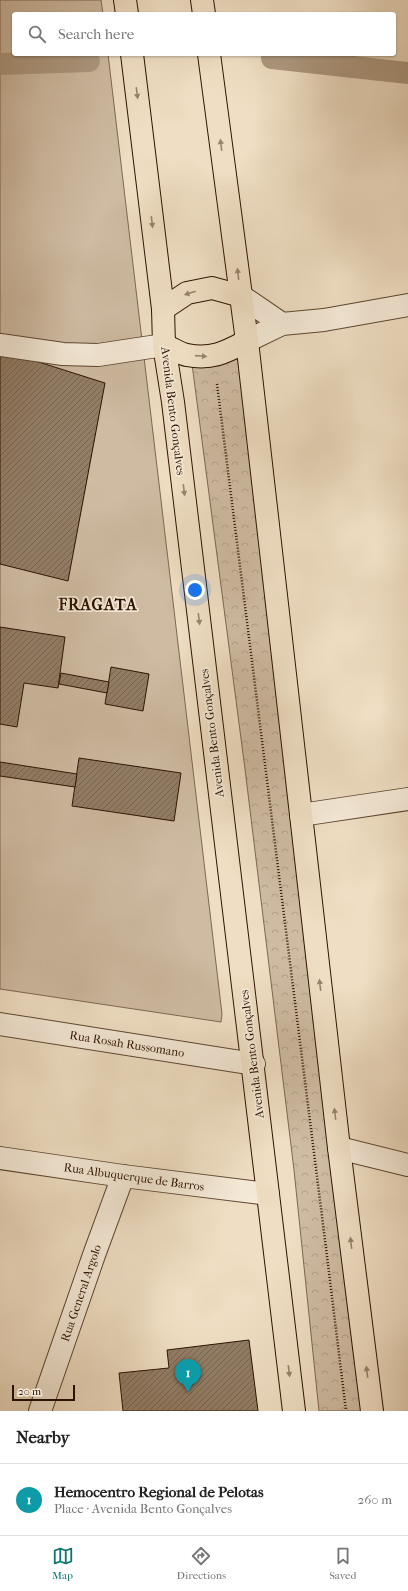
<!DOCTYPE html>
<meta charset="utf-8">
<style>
:root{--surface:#fff;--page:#f6f6f6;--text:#222;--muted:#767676;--line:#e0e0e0;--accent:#0f766e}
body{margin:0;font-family:"IM FELL French Canon",serif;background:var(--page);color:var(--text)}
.scale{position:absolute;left:12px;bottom:10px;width:63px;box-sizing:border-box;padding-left:4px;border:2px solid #2d1302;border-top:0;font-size:11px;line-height:14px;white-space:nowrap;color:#2d1302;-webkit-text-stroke:3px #f5ead8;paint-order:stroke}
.you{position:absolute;left:195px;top:590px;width:14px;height:14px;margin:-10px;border:3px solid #fff;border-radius:50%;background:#1a73e8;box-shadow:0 0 0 6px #1a73e833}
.badge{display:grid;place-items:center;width:26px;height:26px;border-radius:50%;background:var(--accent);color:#fff;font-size:13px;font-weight:700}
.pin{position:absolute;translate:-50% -33px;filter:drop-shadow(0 1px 2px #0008)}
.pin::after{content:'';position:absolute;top:21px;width:14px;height:12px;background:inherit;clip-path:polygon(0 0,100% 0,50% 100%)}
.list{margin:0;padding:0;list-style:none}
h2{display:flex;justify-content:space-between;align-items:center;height:52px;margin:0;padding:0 16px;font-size:17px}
h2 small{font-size:13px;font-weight:400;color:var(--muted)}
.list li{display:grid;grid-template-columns:26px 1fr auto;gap:12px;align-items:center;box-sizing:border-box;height:72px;padding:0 16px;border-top:1px solid var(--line)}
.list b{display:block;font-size:15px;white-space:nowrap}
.list p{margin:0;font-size:13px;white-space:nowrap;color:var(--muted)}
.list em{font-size:13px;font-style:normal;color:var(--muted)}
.icon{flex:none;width:22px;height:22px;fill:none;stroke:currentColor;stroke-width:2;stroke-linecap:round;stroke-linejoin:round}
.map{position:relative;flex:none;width:408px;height:1411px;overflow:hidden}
.search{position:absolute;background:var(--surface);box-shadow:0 1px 3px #0004;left:12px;right:12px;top:12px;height:44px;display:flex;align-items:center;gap:10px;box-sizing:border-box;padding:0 14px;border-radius:4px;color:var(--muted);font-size:15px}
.sheet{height:124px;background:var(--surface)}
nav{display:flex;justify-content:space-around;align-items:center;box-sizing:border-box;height:56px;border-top:1px solid var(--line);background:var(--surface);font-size:11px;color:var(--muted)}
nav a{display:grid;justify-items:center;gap:2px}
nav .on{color:var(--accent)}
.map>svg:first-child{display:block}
.grass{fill:#cebba2;stroke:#7e6752}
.park{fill:url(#park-crowns);stroke:#7e6752}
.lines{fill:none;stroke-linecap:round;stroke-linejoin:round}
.canal{stroke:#ad9981;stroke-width:22}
.building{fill:url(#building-hatch);stroke:#2d1302}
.minor-casing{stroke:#5e4632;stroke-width:24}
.major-casing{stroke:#2d1302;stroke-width:24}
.path{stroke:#2d1302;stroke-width:2.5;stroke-dasharray:1 2;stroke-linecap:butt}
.minor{stroke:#f5ead8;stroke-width:22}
.major{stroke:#efdec3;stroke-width:22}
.oneway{fill:#98836c}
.labels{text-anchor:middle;stroke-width:3.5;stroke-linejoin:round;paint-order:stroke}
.street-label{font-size:12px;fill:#2d1302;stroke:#f5ead8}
.district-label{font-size:16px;font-weight:bold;letter-spacing:1px;fill:#2d1302;stroke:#f5ead8}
</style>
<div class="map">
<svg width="408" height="1411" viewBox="0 0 408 1411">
<defs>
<pattern id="park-crowns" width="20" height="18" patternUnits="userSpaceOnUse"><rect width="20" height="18" fill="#cebba2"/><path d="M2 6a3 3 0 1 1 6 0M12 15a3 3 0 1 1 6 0" fill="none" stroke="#b1a08a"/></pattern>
<pattern id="building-hatch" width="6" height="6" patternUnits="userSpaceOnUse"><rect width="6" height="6" fill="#927d66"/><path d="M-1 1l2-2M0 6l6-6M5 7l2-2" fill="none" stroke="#786552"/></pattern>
</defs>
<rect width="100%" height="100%" fill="#efdec3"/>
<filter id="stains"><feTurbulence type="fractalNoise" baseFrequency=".005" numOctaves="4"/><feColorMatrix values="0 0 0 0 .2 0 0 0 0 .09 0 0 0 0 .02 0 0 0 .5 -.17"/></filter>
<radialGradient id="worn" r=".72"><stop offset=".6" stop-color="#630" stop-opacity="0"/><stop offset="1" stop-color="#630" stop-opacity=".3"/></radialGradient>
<path class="grass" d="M0,0H101L103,14H14V54H108L222,1014L221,1022L0,989Z"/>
<path class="park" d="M245,352L365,1411H319L294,1170L245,769L192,364L219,366Z"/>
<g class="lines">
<g class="canal">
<path d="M272,58L408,73"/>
<path d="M0,64L89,61"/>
</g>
</g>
<g class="building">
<path d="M0,356L26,358L105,383L68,581L0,564Z"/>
<path d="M0,627L65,637L58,688L24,683L17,727L0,724Z"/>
<path d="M111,667L149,674L143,711L105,704Z"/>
<path d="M61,673L109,682L107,693L59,684Z"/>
<path d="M79,758L181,773L174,821L72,806Z"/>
<path d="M0,762L77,774L75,787L0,776Z"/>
<path d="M249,1340L258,1411H123L119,1373L169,1368L167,1350Z"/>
</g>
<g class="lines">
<g class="minor-casing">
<g id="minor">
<path d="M241,296L282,324"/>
<path d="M247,341L282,324L324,320L408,305"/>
<path d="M0,345L63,354L98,355L164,345"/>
<path d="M301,815L408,799"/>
<path d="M0,1024L254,1064"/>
<path d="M339,1148L408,1165"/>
<path d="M0,1158L123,1176L268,1194"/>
<path d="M40,1411L94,1255L123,1176"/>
</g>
</g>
<g class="major-casing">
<g id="major">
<path d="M125,0L127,14"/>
<path d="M202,0L204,14"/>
<path d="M132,54L163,309L164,345L173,402L294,1411"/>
<path d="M209,54L247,341L339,1148L372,1411"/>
<path d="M163,309L187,293L212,288L241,296"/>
<path d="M164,345C172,348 180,354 187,355C212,360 226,352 247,341"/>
</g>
</g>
<path class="path" d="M217,384L326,1248L346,1411"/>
<use href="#minor" class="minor"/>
<use href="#major" class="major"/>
</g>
<defs><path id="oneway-solid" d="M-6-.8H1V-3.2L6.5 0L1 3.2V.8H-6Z"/></defs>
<g class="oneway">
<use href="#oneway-solid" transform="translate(137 93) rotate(83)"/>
<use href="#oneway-solid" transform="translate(221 145) rotate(-97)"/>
<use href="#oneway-solid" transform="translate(152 222) rotate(83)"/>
<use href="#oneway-solid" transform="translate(238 274) rotate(-97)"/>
<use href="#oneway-solid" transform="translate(190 293) rotate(162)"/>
<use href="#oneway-solid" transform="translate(201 356) rotate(4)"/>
<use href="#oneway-solid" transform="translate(184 490) rotate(83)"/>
<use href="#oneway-solid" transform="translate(199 619) rotate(83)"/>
<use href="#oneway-solid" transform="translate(320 985) rotate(-97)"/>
<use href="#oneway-solid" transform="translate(335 1114) rotate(-97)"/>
<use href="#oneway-solid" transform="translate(351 1243) rotate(-97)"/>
<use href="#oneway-solid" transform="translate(289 1371) rotate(83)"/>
<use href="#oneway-solid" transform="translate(367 1372) rotate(-97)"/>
</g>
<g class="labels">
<g class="street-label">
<text transform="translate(173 411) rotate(83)" y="4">Avenida Bento Gonçalves</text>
<text transform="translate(212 733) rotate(-97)" y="4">Avenida Bento Gonçalves</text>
<text transform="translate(127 1044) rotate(9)" y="4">Rua Rosah Russomano</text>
<text transform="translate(252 1054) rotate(-97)" y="4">Avenida Bento Gonçalves</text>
<text transform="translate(134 1177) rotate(8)" y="4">Rua Albuquerque de Barros</text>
<text transform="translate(81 1293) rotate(-71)" y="4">Rua General Argolo</text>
</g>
<g class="district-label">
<text x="98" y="610">FRAGATA</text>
</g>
</g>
<rect width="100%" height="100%" filter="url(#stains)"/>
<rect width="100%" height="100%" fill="url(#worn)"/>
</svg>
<div class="scale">20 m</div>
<div class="you"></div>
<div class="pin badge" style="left:188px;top:1392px;background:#0f9aa8">1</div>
<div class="search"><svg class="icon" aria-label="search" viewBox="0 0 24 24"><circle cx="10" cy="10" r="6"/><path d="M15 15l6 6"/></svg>Search here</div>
</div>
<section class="sheet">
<h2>Nearby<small></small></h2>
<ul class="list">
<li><span class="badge" style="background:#0f9aa8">1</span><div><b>Hemocentro Regional de Pelotas</b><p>Place · Avenida Bento Gonçalves</p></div><em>260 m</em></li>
</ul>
</section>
<nav>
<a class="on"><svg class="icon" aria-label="map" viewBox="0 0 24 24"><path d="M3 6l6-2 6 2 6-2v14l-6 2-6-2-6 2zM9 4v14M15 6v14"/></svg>Map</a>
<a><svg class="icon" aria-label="directions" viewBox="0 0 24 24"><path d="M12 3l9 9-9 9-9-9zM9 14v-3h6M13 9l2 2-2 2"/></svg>Directions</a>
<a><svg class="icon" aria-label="saved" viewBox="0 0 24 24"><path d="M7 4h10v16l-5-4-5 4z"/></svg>Saved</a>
</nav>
